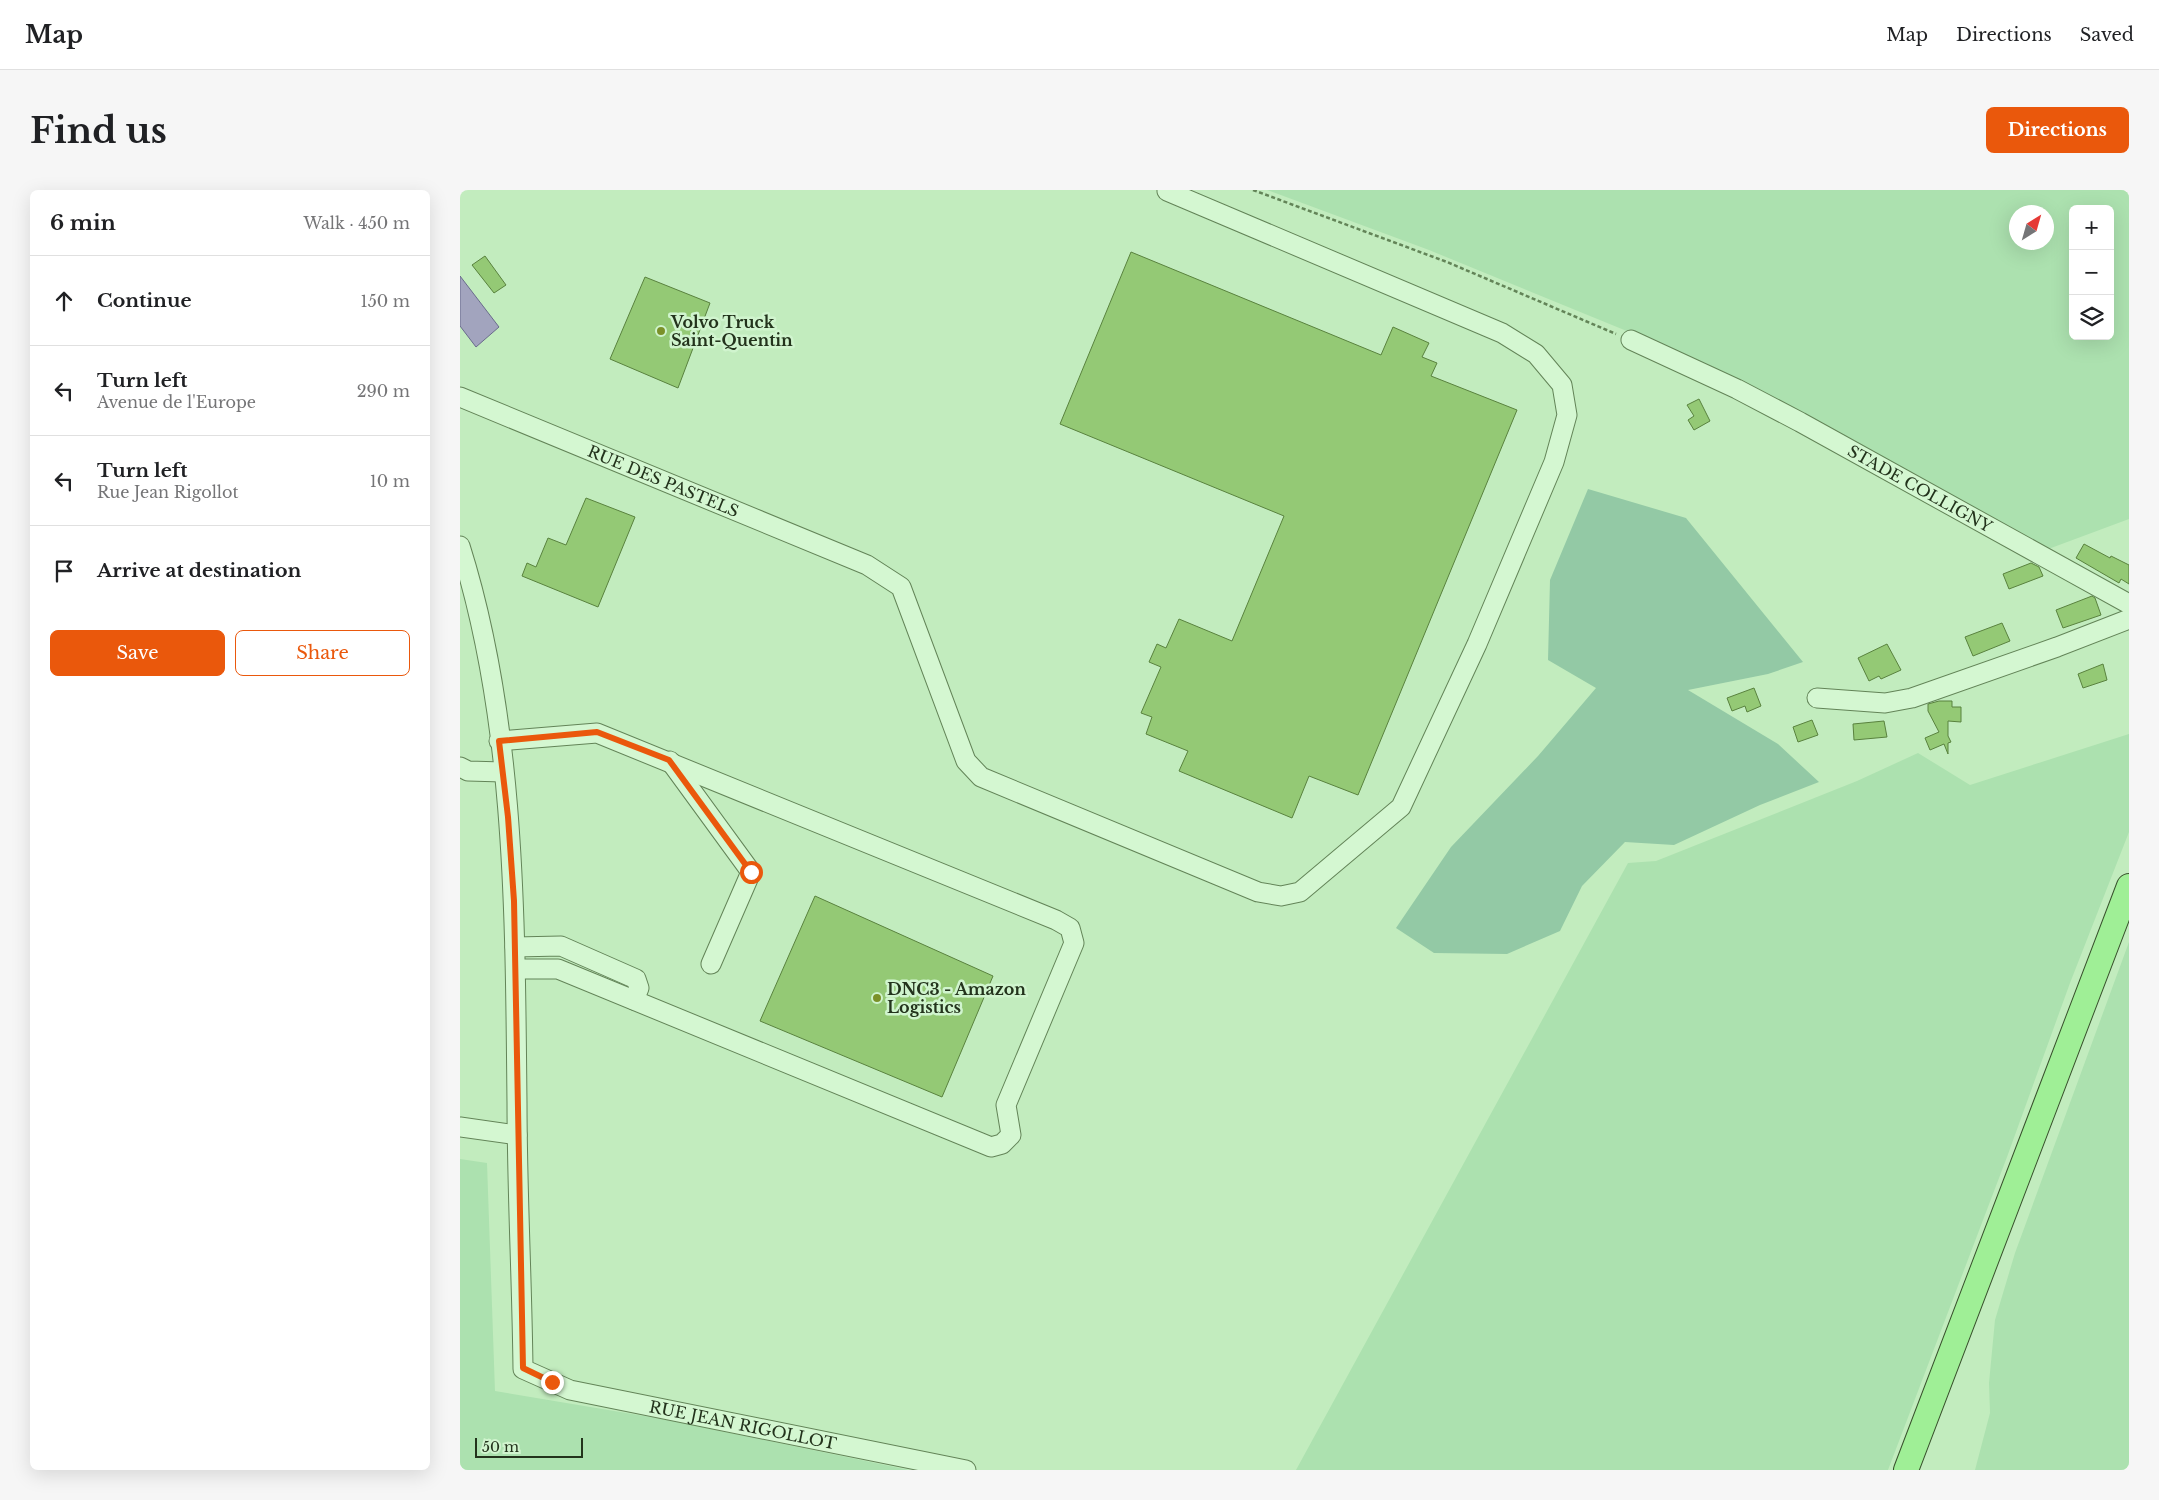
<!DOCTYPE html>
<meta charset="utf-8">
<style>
:root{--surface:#fff;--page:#f6f6f6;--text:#202124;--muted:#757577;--line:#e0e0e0;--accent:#ea580c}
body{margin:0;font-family:"Libre Baskerville",serif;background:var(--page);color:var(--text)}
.controls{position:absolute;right:15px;top:15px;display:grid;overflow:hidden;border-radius:8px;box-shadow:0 5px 20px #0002}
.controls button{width:45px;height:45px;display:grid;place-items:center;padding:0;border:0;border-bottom:1px solid var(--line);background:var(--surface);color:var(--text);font:25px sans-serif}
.compass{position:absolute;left:1549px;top:15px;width:45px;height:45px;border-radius:50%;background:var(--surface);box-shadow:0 5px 20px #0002;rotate:37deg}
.scale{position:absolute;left:15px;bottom:12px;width:108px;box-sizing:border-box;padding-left:5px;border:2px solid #23331c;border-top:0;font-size:14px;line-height:18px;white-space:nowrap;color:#23331c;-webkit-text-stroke:4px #d0f4ce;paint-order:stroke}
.stop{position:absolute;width:15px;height:15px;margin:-11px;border:4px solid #ea580c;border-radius:50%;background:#fff}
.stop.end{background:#ea580c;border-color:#fff;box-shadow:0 1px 5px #0008}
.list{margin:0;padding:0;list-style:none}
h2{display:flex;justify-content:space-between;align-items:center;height:65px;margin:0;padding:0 20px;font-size:21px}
h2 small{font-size:16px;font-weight:400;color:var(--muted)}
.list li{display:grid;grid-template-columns:32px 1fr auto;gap:15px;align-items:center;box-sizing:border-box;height:90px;padding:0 20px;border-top:1px solid var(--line)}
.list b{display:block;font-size:19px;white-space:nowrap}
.list p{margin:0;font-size:16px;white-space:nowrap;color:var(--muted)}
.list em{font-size:16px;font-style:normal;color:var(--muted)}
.actions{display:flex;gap:10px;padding:15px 20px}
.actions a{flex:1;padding:11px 0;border:1px solid var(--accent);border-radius:8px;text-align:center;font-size:18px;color:var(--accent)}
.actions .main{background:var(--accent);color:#fff}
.icon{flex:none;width:28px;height:28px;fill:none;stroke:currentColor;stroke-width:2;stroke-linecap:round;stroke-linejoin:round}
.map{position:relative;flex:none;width:1669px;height:1280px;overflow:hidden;border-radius:8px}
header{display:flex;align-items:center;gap:30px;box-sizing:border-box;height:70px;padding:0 25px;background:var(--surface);border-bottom:1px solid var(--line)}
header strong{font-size:24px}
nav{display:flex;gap:28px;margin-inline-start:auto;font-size:18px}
.intro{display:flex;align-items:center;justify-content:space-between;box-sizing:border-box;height:120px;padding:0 30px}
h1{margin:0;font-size:35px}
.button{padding:12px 22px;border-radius:8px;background:var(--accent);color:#fff;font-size:18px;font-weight:700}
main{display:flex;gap:30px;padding:0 30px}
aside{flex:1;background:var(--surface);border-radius:8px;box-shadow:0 5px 20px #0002}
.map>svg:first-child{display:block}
.farmland{fill:#ace1af;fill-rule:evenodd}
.green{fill:#93c9a5}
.water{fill:#a2a4be;stroke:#696b8b}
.building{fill:#94c975;stroke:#59823e}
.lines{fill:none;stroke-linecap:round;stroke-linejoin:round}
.minor-casing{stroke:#638458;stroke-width:21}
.major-casing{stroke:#38512c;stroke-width:26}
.path{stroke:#638458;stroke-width:2.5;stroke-dasharray:4 2.5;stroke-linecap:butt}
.minor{stroke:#d4f7d1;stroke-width:19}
.major{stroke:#9fef96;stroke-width:24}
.route{stroke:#ea580c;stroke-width:6}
.poi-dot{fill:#7b9129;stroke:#d0f4ce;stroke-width:2}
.labels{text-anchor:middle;stroke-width:5;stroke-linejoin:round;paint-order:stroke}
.poi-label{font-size:16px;font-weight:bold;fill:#23331c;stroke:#d0f4ce;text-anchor:start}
.street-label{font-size:16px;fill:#23331c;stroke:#d0f4ce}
</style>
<header>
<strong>Map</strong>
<nav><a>Map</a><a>Directions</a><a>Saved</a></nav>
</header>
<div class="intro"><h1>Find us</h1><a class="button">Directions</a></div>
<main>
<aside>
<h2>6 min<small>Walk · 450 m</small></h2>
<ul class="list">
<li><svg class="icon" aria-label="ahead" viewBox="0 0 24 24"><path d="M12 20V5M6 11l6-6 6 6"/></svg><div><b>Continue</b></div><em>150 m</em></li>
<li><svg class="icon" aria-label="left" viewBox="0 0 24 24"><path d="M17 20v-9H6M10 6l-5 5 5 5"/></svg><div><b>Turn left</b><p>Avenue de l'Europe</p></div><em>290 m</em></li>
<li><svg class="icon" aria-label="left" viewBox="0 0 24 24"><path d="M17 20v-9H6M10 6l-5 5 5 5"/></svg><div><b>Turn left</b><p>Rue Jean Rigollot</p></div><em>10 m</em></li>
<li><svg class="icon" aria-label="arrive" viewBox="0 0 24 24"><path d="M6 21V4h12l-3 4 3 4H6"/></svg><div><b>Arrive at destination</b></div></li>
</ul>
<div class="actions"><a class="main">Save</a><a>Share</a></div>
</aside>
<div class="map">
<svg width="1669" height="1280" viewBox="0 0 1669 1280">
<rect width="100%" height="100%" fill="#c2ecbe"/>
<g class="farmland">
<path d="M807,0H1669V329L1583,361L1292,196L1245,173L969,60ZM1613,19H1650V146H1613ZM1556,22H1586V52H1556Z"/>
<path d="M1669,544V642L1610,793L1547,967L1428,1280H836L1168,673L1196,671L1397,591L1458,563L1510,595Z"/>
<path d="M1669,752V1280H1515L1530,1223L1529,1193L1535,1130L1555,1063Z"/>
<path d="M0,969L27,973L35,1201L208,1230L449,1280H0Z"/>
</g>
<path class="green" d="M1128,299L1226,328L1343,472L1308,484L1228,500L1318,554L1359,592L1300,615L1214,655L1165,652L1122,696L1100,741L1047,764L974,763L936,738L991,657L1078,566L1136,498L1088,470L1090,390Z"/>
<path class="water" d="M0,86L39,137L16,157L0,136Z"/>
<g class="building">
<path d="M671,62L921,165L933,137L969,153L962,167L977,173L971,186L1057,220L898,605L849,586L832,628L719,581L728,561L686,544L692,527L681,523L701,477L689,472L697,454L706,458L719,429L772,451L824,326L600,234Z"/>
<path d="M25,66L46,95L34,103L12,75Z"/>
<path d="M185,87L250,113L218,198L150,169Z"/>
<path d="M1239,209L1250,231L1234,240L1228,230L1234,226L1227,215Z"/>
<path d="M126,308L175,327L138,417L62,386L67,373L76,377L88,348L106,355Z"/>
<path d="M1624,354L1650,368L1651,366L1669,375V394L1661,389L1659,393L1616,368Z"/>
<path d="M1571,373L1579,377L1583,386L1549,399L1543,384Z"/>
<path d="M1632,406L1635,408L1641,425L1603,438L1596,420Z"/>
<path d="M1542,433L1550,451L1513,466L1505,447Z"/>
<path d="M1427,454L1441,480L1421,489L1419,486L1409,491L1398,468Z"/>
<path d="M1643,474L1647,490L1623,498L1618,484Z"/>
<path d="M1294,498L1301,516L1287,522L1285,516L1272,521L1267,508Z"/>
<path d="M1479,511H1492V517H1501V532L1488,531V546L1491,552L1488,553V564L1484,554L1470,560L1465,548L1479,542L1468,521V514Z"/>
<path d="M1352,530L1358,545L1338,552L1333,537Z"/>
<path d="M1424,531L1427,547L1394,550L1393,534Z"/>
<path d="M355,706L533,786L482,907L300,831Z"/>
</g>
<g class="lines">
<g class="minor-casing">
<g id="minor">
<path id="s1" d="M1171,150L1277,199L1340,232L1669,414"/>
<path id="s2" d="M0,207L407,375L441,397L506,571L521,587L798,702L821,706L840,702L941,617L1017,454L1094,272L1107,225L1102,195L1076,164L1042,143L707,1"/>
<path id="s3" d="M0,356C56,533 55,729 57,913C57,1001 62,1090 63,1179L110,1200L506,1280"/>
<path d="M1357,508L1425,513L1452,508L1597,457L1669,429"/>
<path d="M39,551L137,543L596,730L610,738L614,753L546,915L551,945L542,954L531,957L98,779H56"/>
<path d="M210,571L291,682L251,774"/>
<path d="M0,577L8,581L43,582"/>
<path d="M55,757L101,756L176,789L179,798L174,810"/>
<path d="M0,937L57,945"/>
</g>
</g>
<g class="major-casing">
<path id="major" d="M1446,1280L1669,696"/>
</g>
<path class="path" d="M793,0L987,72L1156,144"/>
<use href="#minor" class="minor"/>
<use href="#major" class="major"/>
</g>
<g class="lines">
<path class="route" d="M92,1192L63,1178L54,711L48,627L39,551L137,542L209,570L291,682"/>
</g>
<g class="poi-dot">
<circle cx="201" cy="141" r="5"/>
<circle cx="417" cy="808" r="5"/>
</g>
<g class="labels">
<g class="poi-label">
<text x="211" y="138">Volvo Truck<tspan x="211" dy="18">Saint-Quentin</tspan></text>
<text x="427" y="805">DNC3 - Amazon<tspan x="427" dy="18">Logistics</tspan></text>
</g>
<g class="street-label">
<text dy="6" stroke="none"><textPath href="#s2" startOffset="220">RUE DES PASTELS</textPath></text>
<text dy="6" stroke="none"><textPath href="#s1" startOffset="325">STADE COLLIGNY</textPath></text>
<text dy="6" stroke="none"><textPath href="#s3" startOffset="1056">RUE JEAN RIGOLLOT</textPath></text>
</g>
</g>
</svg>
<div class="controls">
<button>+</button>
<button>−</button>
<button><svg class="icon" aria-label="layers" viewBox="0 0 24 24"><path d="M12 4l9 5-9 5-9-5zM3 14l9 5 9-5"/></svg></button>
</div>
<svg class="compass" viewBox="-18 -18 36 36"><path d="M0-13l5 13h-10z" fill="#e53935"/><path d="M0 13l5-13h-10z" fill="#757577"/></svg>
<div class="scale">50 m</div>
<div class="stop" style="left:291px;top:682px"></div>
<div class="stop end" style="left:92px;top:1192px"></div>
</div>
</main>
